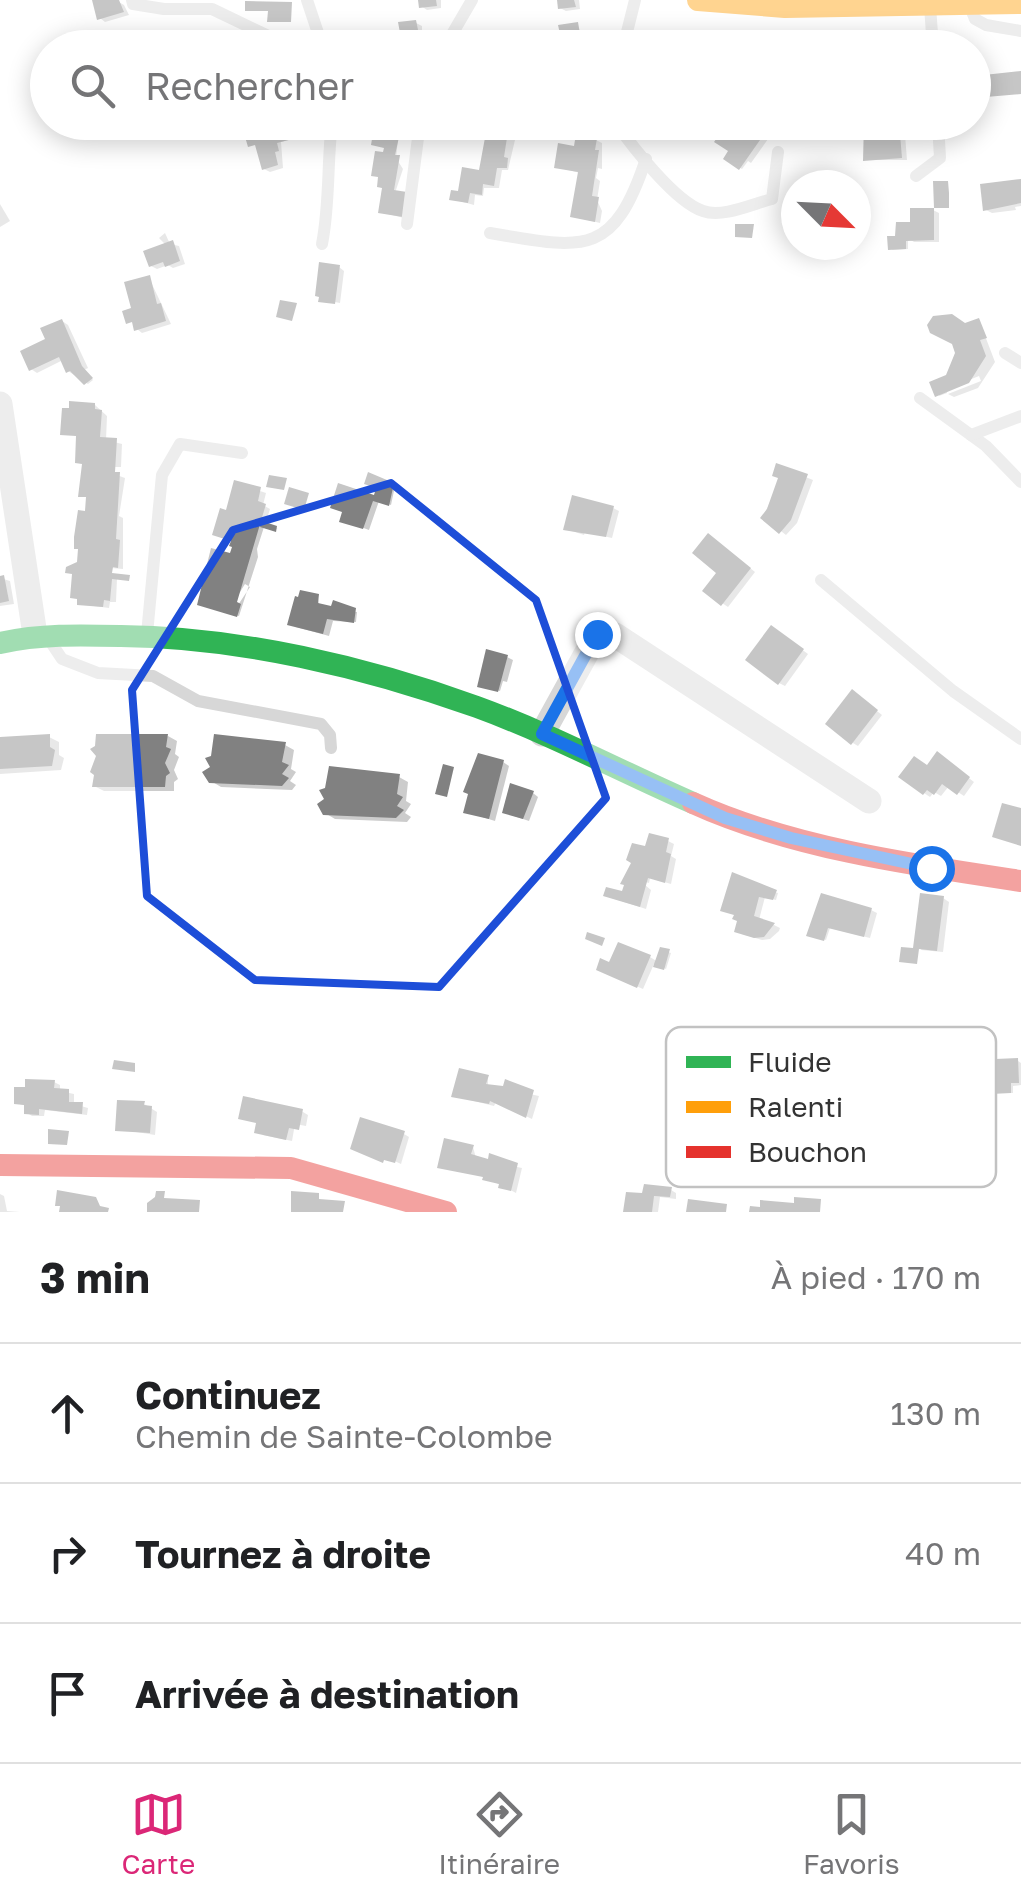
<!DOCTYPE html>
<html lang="fr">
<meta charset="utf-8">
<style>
:root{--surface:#fff;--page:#f2f2f2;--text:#202124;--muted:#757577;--line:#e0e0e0;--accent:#db2777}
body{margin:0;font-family:"Golos Text",sans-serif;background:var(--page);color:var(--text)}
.compass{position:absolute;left:781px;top:170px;width:90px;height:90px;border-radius:50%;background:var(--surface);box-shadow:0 5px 25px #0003;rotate:114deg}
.stop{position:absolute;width:30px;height:30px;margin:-22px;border:8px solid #1a73e8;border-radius:50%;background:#fff}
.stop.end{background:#1a73e8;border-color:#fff;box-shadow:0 2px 10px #0008}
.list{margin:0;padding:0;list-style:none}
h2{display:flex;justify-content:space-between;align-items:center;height:130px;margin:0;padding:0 40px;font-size:42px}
h2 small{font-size:32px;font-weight:400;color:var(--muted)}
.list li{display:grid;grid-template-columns:65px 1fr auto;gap:30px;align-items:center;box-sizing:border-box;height:140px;padding:0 40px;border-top:2px solid var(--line)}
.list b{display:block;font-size:38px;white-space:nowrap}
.list p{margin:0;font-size:32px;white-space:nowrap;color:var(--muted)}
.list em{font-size:32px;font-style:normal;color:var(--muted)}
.icon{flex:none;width:55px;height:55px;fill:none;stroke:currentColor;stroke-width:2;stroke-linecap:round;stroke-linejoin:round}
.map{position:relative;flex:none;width:1021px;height:1212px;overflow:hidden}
.search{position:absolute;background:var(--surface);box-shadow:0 5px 25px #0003;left:30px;right:30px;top:30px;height:110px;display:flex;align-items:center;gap:25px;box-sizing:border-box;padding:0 35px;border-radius:55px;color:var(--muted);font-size:38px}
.sheet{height:550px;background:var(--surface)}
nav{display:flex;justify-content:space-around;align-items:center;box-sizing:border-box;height:140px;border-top:2px solid var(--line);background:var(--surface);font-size:28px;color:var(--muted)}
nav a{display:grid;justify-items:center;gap:5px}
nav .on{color:var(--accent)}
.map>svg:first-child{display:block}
.shadow{fill:#0003;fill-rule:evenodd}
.building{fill:#818181}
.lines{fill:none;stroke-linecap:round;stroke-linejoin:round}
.lane{stroke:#d7d7d7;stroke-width:12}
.street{stroke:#d7d7d7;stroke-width:25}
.fast{stroke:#30b455;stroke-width:22}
.slow{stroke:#ff9f0a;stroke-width:22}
.jam{stroke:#e5322d;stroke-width:22}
.route{stroke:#1a73e8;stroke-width:12}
.marked{fill:none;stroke:#1d4ed8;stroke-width:8;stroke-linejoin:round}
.key{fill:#fff;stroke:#c2c2c2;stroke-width:2.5}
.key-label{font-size:28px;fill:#333}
</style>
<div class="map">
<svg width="1021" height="1212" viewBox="0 0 1021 1212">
<rect width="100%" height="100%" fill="#fff"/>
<g class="shadow">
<path d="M95,0H115L124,5L129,15L105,22L100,18Z"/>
<path d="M420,0H441V8L427,10L421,6Z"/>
<path d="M559,0H579L580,9L566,11L560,8Z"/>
<path d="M416,23L422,26V33H418L420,48H390Z"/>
<path d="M578,25L586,48H550L562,36Z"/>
<path d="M233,36L239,39L240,48H217Z"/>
<path d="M252,122H263L266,129L289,124L293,139L281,142L283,168L270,172L264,169L257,145H250Z"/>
<path d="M759,122L773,132L751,163L748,161L742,169L726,159Z"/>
<path d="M866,122H904L907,160H866Z"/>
<path d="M512,124L518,127L508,170H502L499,188H484L483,196L475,195L474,205L452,199L482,173Z"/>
<path d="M398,139L396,158L403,169L395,193L408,219L380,212L385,155Z"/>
<path d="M596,140L602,143V169L598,168L596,178L600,181L597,200L602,211L600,223L572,216L580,173L565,169L576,149Z"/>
<path d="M1021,182V206L1015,207L1016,210L992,213L986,210Z"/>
<path d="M0,204L10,221L0,227Z"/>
<path d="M933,210L939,213V242H914L908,238V249L892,250L897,238L911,224Z"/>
<path d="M165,233L170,244L179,246L185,264L173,268L168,265L157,269L151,266L166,245L159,238Z"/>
<path d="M339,267L344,271L340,303L324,300Z"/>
<path d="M149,278L171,324L142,333L137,329L133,310Z"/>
<path d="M979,320L995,362L978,388L954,397L948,394L981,381L979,376L947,389V393L939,396L966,325Z"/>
<path d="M62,321L68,325L88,368L84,370L93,380L88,384L68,371L63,360L37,373L31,369Z"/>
<path d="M95,405L107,416L106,440L122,444L121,467H115L114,474L125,478L119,516L123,518V569L111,568V576L131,578L117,579L116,602H110L109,608L79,604L80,564L91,473L79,437L68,433Z"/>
<path d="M778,466L813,480L797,523L786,535L763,517L781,478Z"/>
<path d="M370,476L395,486L391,505L379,501L369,530L342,520L376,498L379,487Z"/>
<path d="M236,483L266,493L263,505L270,509L265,525L278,529L264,527L257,549L258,557L239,616L230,614L242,559L227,514ZM245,584L250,587L238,605H232Z"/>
<path d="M613,508L619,511L612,538L585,532L584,535L566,529Z"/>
<path d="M714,539L755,572L728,607L722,603Z"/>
<path d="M0,578L10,581L14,604L0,606Z"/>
<path d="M318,597L319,606L357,612L356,622L333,621L329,636L296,627Z"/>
<path d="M777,631L808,654L785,686L779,683Z"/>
<path d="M507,657L513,660L507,682L503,681L500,691L482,687Z"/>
<path d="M858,696L882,715L858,746L853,743Z"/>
<path d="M168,736L177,741L175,754L179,757L174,770L178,779L174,782V791H104L94,786Z"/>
<path d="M49,737L59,742V755L64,758L61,770L0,774V740Z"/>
<path d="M285,745L294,750L291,769L296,772L290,781L296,785L292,790L221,787L211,781Z"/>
<path d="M943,758L974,782L964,796L949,786L941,796L934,792L930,797L924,793L928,768Z"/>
<path d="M503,762L509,766L495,821L466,812Z"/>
<path d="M399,777L408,782L406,801L411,804L405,813L411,817L407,822L335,819L325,813Z"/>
<path d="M533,793L538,797L529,821L511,815Z"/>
<path d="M668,841L674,844L671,856L676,859L671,884L650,878L649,883L639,880L651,890L646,909L612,898L624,895L647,849Z"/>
<path d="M768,890L778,893L776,900L765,897L759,920L774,925L780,928L779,931L770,939L762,940L742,934L736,915Z"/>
<path d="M943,898L949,902L943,952L921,950Z"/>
<path d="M871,910L877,913L870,938L830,928L826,940L809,935Z"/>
<path d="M662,950L671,953L666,969L654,964L643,989L613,976L611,966L650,957L658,962Z"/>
<path d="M1018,1061L1021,1063V1085L1013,1086V1093H995L993,1086L976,1083Z"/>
<path d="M488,1077V1085L539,1096L532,1119L496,1102L494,1106L454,1096Z"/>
<path d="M54,1082L60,1085V1091L74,1094V1104L88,1108L87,1115L45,1110L44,1116H32L26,1112L27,1106L16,1103Z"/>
<path d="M245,1099L303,1112L308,1115L306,1126L295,1124L292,1141L263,1135Z"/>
<path d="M144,1104L157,1112L155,1135L118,1129Z"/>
<path d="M404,1134L409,1137L401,1164L382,1155Z"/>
<path d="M473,1147L476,1158L522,1168L516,1193L485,1177L440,1167Z"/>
<path d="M671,1190L676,1193V1199L660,1197L658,1212H626L645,1196Z"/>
<path d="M0,1194L4,1196L7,1211L20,1212H0Z"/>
</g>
<g class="building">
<path d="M92,0H119L124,12L97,20Z"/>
<path d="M418,0H436L437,6L419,8Z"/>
<path d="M557,0H574L576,7L558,9Z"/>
<path d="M245,1L292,2L291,22H267L268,11H245Z"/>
<path d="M416,20L418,30L413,31L415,48H387L386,34L400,33L398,22Z"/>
<path d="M578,22L582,48H547L546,36L560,34L558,25Z"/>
<path d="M234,33L235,48H214L213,35Z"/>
<path d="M669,33L695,42L693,48H664Z"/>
<path d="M853,40H861V48H815V41Z"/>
<path d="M1021,71V94L986,97L984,75Z"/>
<path d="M261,122L262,127L288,122L292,139L277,143L279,151L275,152L278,165L262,170L255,145L248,147L241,123Z"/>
<path d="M493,122H513L511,132L508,131L504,157L508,158L507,168H497L494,186L483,184L482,195L470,193L468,203L449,200L451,190L458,191L462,167L479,170L487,127L492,128Z"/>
<path d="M728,122H762L769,127L739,170L723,159L728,151L714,142Z"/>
<path d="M864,122H899L902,158L863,161Z"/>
<path d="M373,133L399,137L395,155H400L394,190L407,192L403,217L378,213L382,188L377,187L378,177L371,176L375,151L383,152L384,148L371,145Z"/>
<path d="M576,134L597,138L595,150H599L592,196L599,197L595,222L570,217L578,172L554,168L558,143L574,146Z"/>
<path d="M1021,179V203L983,211L980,184Z"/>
<path d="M933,181H948L949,193V208H934V240L906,241V249L888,250L887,236H895L896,222H910V208H934Z"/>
<path d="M735,224H754L752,238L735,237Z"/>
<path d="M173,240L180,261L165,267L163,262L149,267L143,251Z"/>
<path d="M319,262L340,265L335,304L318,302L319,297L315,296Z"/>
<path d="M150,275L157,304L161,303L166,321L134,331L132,322L126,324L122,311L131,308L124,282Z"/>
<path d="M280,300L297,303L292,321L276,317Z"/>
<path d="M952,314L965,323L979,318L987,338L980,340L986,356L969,383L935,397L929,382L946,375L955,353L952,344L930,333L927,325L933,316Z"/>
<path d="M62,319L82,366L93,378L84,385L70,371L66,373L59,357L29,371L20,351L45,339L40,328Z"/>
<path d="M69,401L95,403V409L102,410L100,437L117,438L115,472H120L116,539L120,540L118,568L113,567L112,573L130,575L129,581L112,579L110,601L104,600L103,607L77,605V599L70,598L72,574L65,573L66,567L77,562L78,549H74V537L78,510L85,511L86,497H78L82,464L75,463L76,436L60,435L62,408H69Z"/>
<path d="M776,463L808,474L791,520L779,534L760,518L767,509L778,478L772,476Z"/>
<path d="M368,472L394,483L389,506L373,501L363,529L339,522L342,512L330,508L338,483L374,495L376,488L364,484Z"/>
<path d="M269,475L287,478L284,490L266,487Z"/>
<path d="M234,480L261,487L258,501L266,504L237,602L241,604L237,617L197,605L211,548L230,553L232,547L229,546L231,541L212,535L220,508L226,510Z"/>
<path d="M289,487L309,493L304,510L284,504Z"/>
<path d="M572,495L614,506L606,537L563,530Z"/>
<path d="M262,521L277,526L276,532L260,527Z"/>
<path d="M708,533L751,568L721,606L702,591L716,573L692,553Z"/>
<path d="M4,575L9,601L0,603V576Z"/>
<path d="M300,590L319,594L318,603L331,606L333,600L356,608L354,623L327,619L323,634L287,625L295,596L298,597Z"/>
<path d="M771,625L804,649L778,685L745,660Z"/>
<path d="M486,649L508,655L498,692L477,687Z"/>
<path d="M852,689L878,710L851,745L825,724Z"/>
<path d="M50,734V747L55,750L52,766L0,769V737Z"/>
<path d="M96,734H168L166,747L171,749L165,763L170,773L166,776L165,787H92L94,775L90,772L96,756L90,749L95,746Z"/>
<path d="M214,734L286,742L282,762L289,765L282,774L289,778L282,786L209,783L202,772L210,767L205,758L211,756Z"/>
<path d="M937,751L970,777L957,795L942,784L934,795L927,790L923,795L898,777L914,756L927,765Z"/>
<path d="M478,753L504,760L489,819L463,813L468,794L463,792Z"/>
<path d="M443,764L454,767L447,797L435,794Z"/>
<path d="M329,766L400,774L397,794L403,797L397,806L404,810L396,818L323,815L317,804L324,799L319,790L325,788Z"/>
<path d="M510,783L534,791L523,819L502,813Z"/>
<path d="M1002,803L1021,808V846L992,837Z"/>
<path d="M649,833L669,838L666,852L671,854L665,883L648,878L640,907L603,896L606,887L622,891L624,885L620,884L631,863L626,860L632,843L645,846Z"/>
<path d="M732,872L777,890L773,900L759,897L754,916L775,923L764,937L754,938L734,932L737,921L732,919L734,915L720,911Z"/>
<path d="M821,893L872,908L864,937L828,928L824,941L806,936Z"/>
<path d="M920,893L944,896L937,951L919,949L917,964L899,962L901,947L913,948Z"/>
<path d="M587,932L605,938L602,946L585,939Z"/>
<path d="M618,942L651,955L637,988L596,970L600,958L609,962Z"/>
<path d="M660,947L670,949L664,970L653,967Z"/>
<path d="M1018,1058L1019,1083H1011V1093L991,1094L990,1084L973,1085V1060Z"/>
<path d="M114,1060L135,1063V1072L112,1069Z"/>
<path d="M459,1068L489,1075L486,1084L503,1086L505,1079L534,1090L526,1118L490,1101L489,1104L451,1097Z"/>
<path d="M25,1079L55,1080L54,1088L69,1089V1102H83L82,1114L39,1109V1115L24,1114V1105L14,1104V1087H25Z"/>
<path d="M243,1096L303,1109L299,1130L289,1128L286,1140L254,1133L256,1123L238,1119Z"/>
<path d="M117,1100L145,1101L144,1105L152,1106L150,1133L115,1131Z"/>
<path d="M360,1117L405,1131L395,1163L384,1160L383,1163L350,1149Z"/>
<path d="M48,1129L69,1131L67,1145L48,1144Z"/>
<path d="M444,1138L474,1145L471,1154L488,1159L489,1153L518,1163L511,1191L498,1188L499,1184L482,1180L483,1177L437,1168Z"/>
<path d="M644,1184L672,1187L670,1197L654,1196L652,1212H623L626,1192L642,1193Z"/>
<path d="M57,1190L96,1197L100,1206L109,1208L108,1212H59L60,1206H55Z"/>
<path d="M156,1191H165L164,1198L200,1200L199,1212H147V1203L155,1197Z"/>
<path d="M291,1191L319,1193V1199L345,1201L343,1212H291Z"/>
<path d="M794,1197L821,1199L820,1212H749L750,1206L760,1207V1200L794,1203Z"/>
<path d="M688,1199L727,1204L726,1212H686Z"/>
</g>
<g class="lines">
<g class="lane">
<path d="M132,0L133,4L164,9H212L283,43L285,48"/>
<path d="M307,0L323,48"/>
<path d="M930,6L933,48"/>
<path d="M971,9L975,19L986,25L1021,31"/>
<path d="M444,48L472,0"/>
<path d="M623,48L635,0"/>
<path d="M615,122C632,146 675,202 703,211C723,218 752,204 772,199L778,152"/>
<path d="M916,176L940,158L938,122"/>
<path d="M407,224L420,122"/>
<path d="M490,233C584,249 613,258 646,159"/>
<path d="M322,244C330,204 327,163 332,122"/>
<path d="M1005,353L1021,363"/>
<path d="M920,398L986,446L1021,482"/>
<path d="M971,435L1021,416"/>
<path d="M821,580L953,691L1021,739"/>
<path d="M147,634L162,475L180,444L242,453"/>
<path d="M50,641L62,659L98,673L153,676L198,701L321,724L330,735L331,748"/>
</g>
<g class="street">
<path d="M0,404L35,635"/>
<path d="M542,734L597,634L615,635L869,801"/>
</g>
<path class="fast" d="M0,643C40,634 79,635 121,636C239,637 366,667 477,707C551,734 622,772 693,803"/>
<path class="slow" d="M698,0L785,7L1021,3"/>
<g class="jam">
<path d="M693,803C792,848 913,865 1021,881"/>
<path d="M0,1165L291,1168L446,1212"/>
</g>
</g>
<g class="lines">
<path class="route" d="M597,634L542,734L725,818L791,838L931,868"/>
</g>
<path d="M0 0H1021V1212H0ZM391,483L536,600L606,798L439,987L255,980L147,896L132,690L233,530Z" fill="#fff" fill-opacity=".55" fill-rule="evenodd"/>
<path class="marked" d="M391,483L536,600L606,798L439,987L255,980L147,896L132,690L233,530Z"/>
<rect x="666" y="1027" width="330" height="160" rx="15" class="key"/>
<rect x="686" y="1056" width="45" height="12" fill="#30b455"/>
<rect x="686" y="1101" width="45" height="12" fill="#ff9f0a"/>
<rect x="686" y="1146" width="45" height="12" fill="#e5322d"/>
<g class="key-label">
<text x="748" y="1072">Fluide</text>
<text x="748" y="1117">Ralenti</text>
<text x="748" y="1162">Bouchon</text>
</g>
</svg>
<svg class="compass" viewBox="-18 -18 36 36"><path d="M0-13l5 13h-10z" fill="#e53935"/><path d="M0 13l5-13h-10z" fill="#757577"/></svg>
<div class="stop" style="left:931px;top:868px"></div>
<div class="stop end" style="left:597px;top:634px"></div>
<div class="search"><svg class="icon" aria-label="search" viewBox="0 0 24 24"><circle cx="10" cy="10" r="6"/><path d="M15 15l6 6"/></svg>Rechercher</div>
</div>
<section class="sheet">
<h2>3 min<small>À pied · 170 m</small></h2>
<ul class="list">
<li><svg class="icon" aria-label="ahead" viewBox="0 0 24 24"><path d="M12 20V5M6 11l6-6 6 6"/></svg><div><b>Continuez</b><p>Chemin de Sainte-Colombe</p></div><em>130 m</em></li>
<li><svg class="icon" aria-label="right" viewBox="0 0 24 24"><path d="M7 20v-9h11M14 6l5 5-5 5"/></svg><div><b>Tournez à droite</b></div><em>40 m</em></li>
<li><svg class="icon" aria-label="arrive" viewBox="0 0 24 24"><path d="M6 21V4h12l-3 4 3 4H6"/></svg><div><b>Arrivée à destination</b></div></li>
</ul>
</section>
<nav>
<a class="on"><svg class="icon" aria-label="map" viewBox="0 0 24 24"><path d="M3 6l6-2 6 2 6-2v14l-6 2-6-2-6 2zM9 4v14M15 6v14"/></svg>Carte</a>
<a><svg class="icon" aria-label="directions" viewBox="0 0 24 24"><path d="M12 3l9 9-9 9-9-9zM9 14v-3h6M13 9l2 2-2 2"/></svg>Itinéraire</a>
<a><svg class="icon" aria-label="saved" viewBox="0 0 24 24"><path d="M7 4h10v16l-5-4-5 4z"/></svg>Favoris</a>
</nav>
